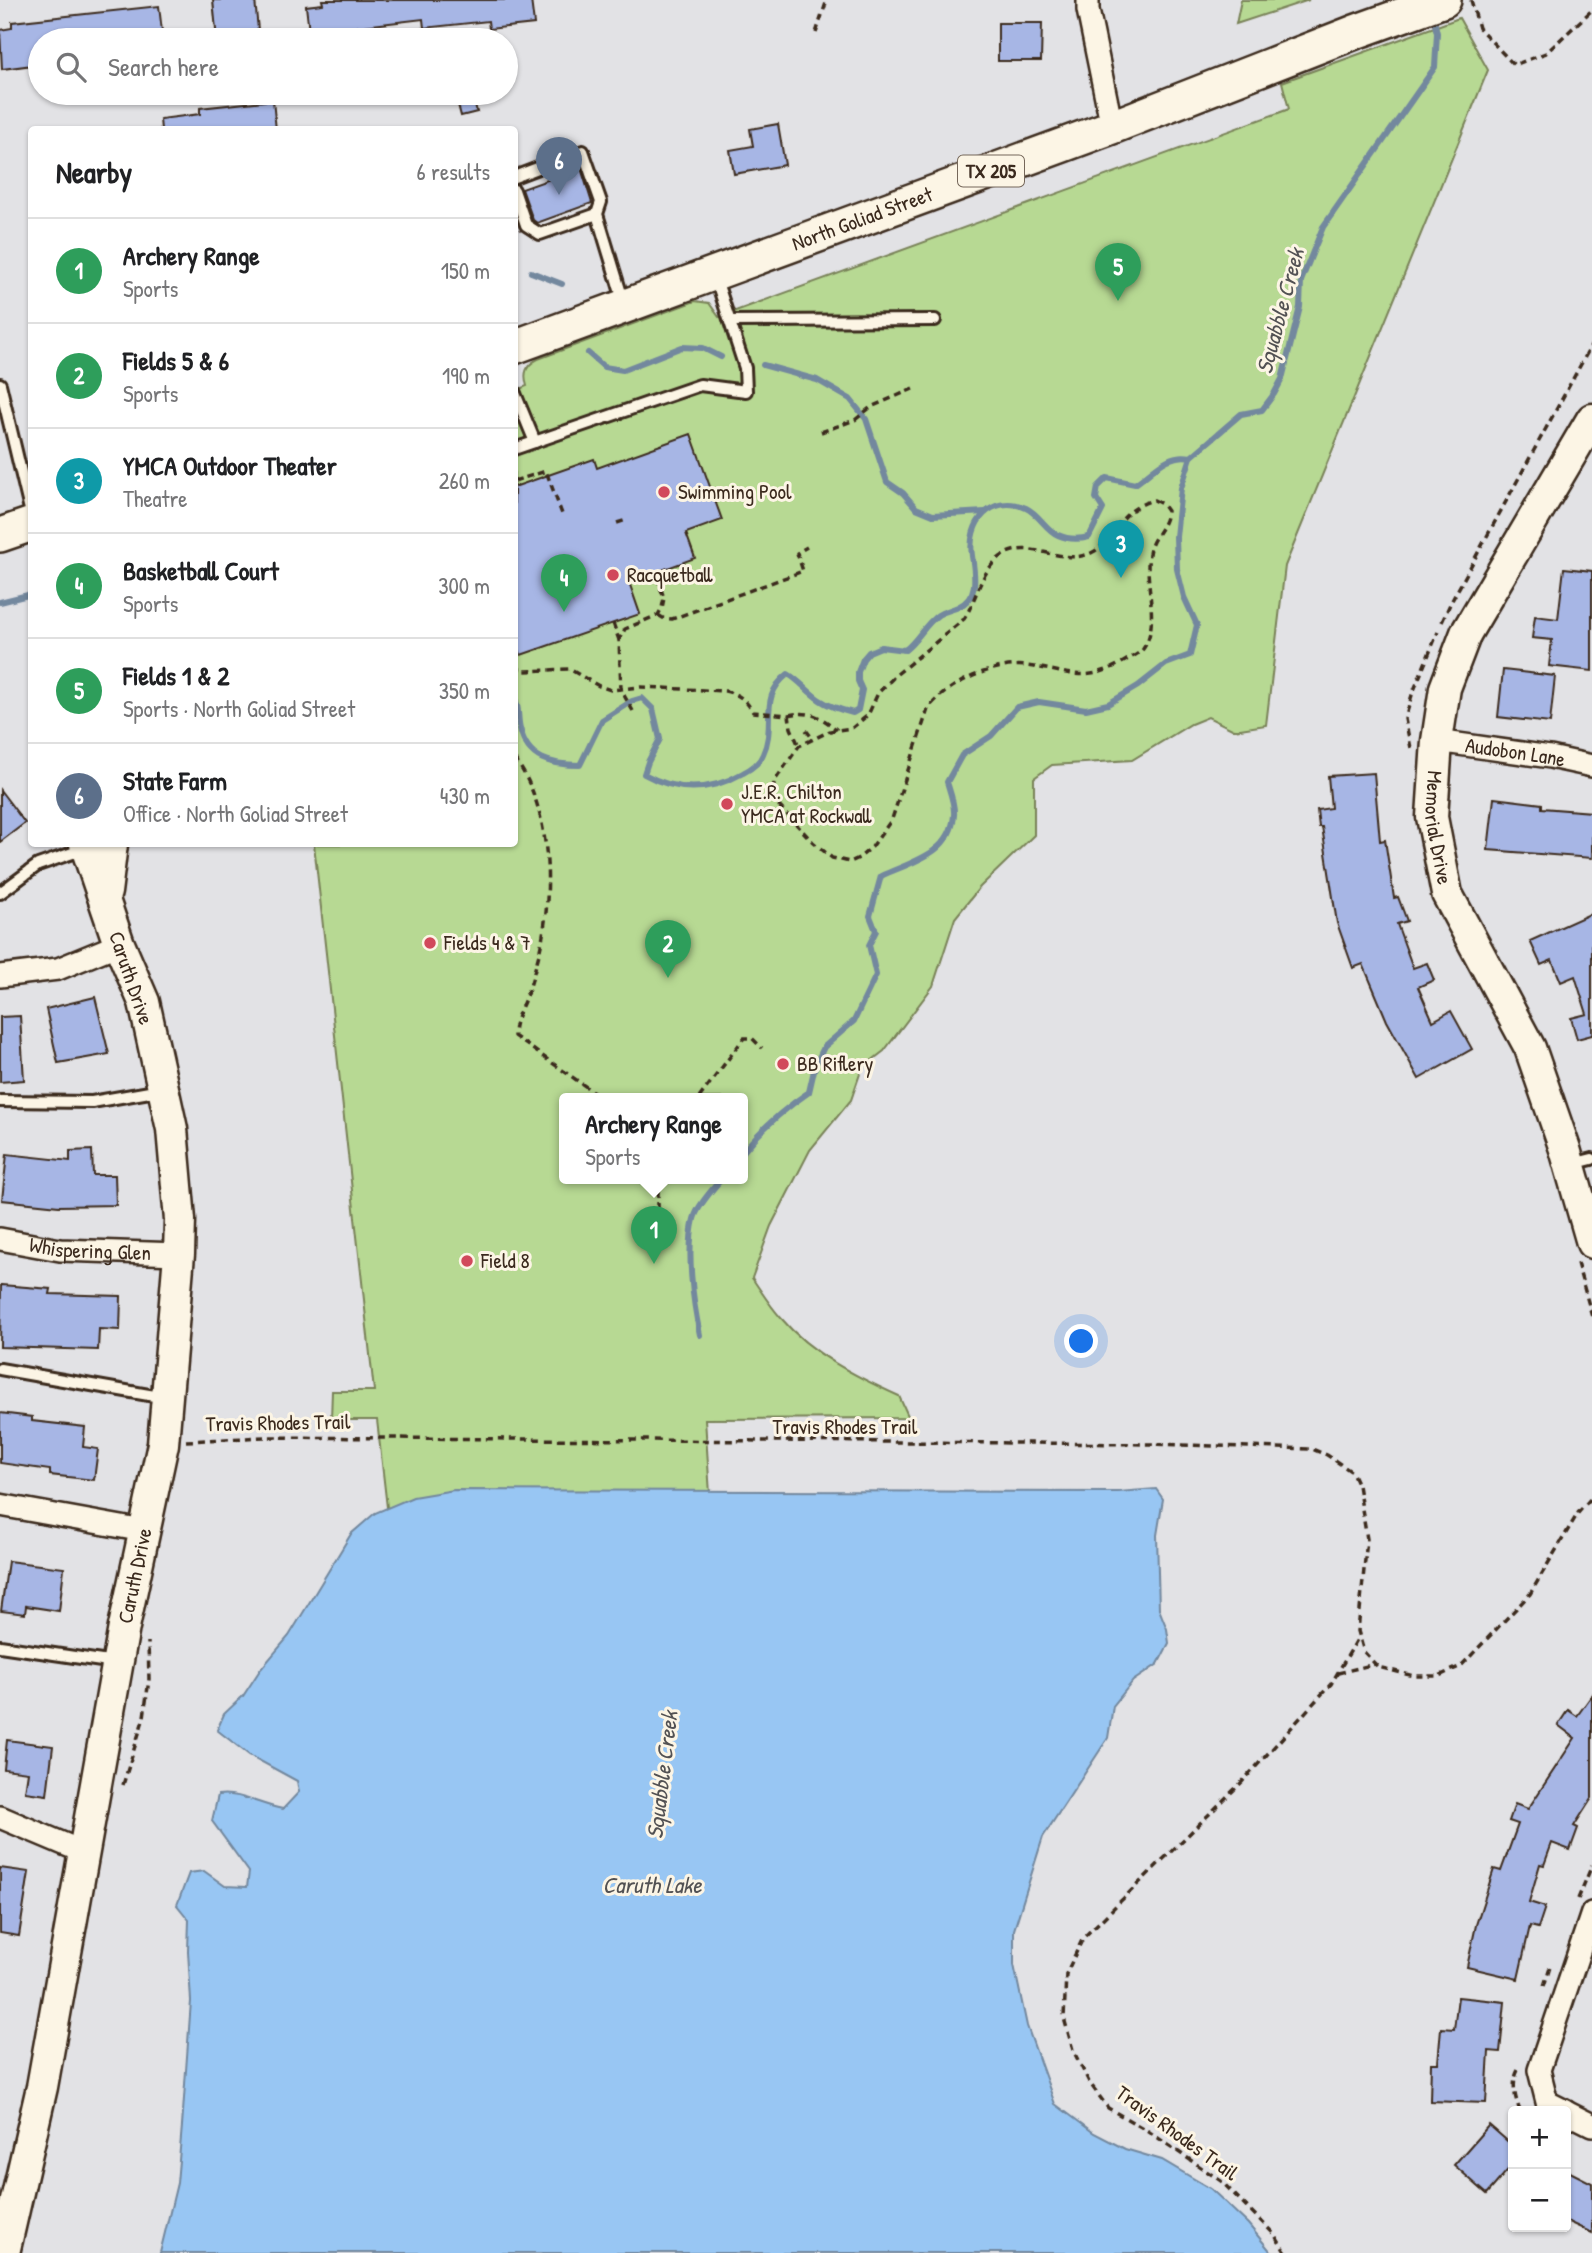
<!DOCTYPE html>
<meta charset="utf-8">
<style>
:root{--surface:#fff;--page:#f2f2f2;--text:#202124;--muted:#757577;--line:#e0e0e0;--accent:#d1495b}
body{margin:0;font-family:"Patrick Hand",sans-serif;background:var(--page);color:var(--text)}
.controls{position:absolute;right:21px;bottom:21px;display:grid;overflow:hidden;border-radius:7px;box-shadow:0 2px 5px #0004}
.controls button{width:63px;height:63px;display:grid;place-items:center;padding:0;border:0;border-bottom:2px solid var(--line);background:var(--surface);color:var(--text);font:35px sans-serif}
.you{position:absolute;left:1082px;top:1342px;width:24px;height:24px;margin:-18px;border:5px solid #fff;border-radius:50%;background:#1a73e8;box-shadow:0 0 0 10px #1a73e833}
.badge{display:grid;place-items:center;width:46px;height:46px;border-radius:50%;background:var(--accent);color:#fff;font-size:23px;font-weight:700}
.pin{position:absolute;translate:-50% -58px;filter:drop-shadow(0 2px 4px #0008)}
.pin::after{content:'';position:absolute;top:37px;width:24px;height:21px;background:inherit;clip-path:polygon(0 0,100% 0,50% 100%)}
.popup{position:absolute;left:559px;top:1093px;width:189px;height:91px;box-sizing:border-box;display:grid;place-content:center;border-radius:7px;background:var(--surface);filter:drop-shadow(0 2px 5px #0005);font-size:23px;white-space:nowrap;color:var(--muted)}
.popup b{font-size:26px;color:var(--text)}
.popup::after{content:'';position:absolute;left:50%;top:100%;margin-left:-14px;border:14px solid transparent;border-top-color:var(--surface)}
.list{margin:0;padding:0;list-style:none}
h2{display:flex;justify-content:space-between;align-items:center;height:91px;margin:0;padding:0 28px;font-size:30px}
h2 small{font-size:23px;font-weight:400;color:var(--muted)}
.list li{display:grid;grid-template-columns:46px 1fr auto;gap:21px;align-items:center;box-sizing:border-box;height:105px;padding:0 28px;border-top:2px solid var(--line)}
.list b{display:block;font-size:26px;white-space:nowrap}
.list p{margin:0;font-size:23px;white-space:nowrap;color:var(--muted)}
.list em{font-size:23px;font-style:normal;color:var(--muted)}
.icon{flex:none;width:38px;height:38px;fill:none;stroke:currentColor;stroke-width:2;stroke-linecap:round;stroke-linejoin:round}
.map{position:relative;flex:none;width:1592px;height:2253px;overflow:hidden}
.search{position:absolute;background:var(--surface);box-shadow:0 2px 5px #0004;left:28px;top:28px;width:490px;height:77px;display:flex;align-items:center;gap:18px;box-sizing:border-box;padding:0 24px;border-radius:38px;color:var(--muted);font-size:26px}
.panel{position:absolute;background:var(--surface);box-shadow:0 2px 5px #0004;left:28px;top:126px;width:490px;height:721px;border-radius:7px}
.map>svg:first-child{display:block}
.green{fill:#b7d993;stroke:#798258;stroke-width:2;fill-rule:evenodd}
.water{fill:#98c6f3;stroke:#73889e;stroke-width:2}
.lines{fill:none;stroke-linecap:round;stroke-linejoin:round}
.stream{stroke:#73889e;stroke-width:6}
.building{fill:#a7b6e5;stroke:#3b2a1e;stroke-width:2}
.lane-casing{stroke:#3b2a1e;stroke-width:16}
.street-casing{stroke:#3b2a1e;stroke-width:26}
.secondary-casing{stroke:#3b2a1e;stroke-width:35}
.primary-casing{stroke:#3b2a1e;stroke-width:38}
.path{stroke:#3b2a1e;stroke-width:3.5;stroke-dasharray:7 5;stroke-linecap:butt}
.lane{stroke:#fcf5e5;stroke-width:10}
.street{stroke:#fcf5e5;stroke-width:21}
.secondary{stroke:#fcf5e5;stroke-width:30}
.primary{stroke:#fcf5e5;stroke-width:33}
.poi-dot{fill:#d1495b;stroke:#fcf5e5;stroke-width:2.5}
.labels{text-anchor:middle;stroke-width:6;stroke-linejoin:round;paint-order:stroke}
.shield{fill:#fcf5e5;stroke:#75675a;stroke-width:2}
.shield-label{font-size:19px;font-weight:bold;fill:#3b2a1e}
.street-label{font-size:21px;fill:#3b2a1e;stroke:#fcf5e5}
.poi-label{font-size:21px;fill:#3b2a1e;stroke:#fcf5e5;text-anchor:start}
.water-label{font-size:23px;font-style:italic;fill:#525153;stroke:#fcf5e5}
</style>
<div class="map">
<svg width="1592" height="2253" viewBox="0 0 1592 2253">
<rect width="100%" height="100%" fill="#e2e2e5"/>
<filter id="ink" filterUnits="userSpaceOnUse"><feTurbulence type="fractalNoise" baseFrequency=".0143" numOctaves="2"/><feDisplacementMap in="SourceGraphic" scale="14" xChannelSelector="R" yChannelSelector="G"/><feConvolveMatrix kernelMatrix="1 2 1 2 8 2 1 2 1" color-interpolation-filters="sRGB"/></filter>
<g filter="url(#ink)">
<g class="green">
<path d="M1241,0H1309L1236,24Z"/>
<path d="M1459,18L1488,70L1285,566L1266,725L1234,730L1208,717L1191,724L1132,760L1052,765L1034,778V835L980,887L955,918L933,986L884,1051L862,1068L851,1100L810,1150L771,1226L752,1278C761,1291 770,1306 781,1318C811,1354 857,1377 899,1396L909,1418L705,1419L710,1494L389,1525L377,1420H331L332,1391H374L314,844H514V391L527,386C523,373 526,365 538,359L695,301L709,303L719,317L1289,109L1282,82ZM565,1098H743V1178H565Z"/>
</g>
<path class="water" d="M1156,1489L1163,1499L1157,1535L1159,1609L1167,1629L1169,1643L1158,1664L1133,1681L1113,1706L1108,1738L1043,1837L1014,1930V1965L1027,2026L1055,2104L1094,2133L1125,2149L1162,2160L1211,2189L1248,2224L1272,2253H160L177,2183L182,2126L191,2001L188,1951L189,1920L177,1905L189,1873L204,1871L225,1886L247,1887L249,1872L212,1821L218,1795C240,1792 260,1805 283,1809L299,1792L297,1781L249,1755L217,1730L224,1714L243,1696L260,1670L289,1636L351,1534L375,1513L413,1497L454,1490L1118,1492Z"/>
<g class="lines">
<g class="stream">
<path d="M531,272L562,284"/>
<path d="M588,353L604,367L623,370L682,347L703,348L721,357"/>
<path d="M763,365L817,380L850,399L866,419L887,482L903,493L916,508L933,515L985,512"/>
<path d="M0,602L32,594"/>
<path d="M514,696C520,708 517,717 520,728C527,760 552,765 580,765L602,720L632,701L642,698L653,709L660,739L648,762L644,774C678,793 710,792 743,773C751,769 760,762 763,754C777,724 757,698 788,674C800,681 808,692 820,700C830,707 841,710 853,713L858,710L862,690L858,681V672L863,659L869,652L881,647L905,650C918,640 925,624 938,615C943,611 952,610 958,607C979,597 975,576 972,556C967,523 991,493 1026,508C1039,514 1046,530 1058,535C1069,540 1078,540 1089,537L1103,509L1096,498L1098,487L1107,478L1135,484C1153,472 1167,452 1191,457"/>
<path d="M743,1152C762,1128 784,1109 809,1092L815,1066L824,1047L854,1021L876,975L869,945L876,931L870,916L881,876C911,862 951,854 954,815C955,805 950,792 947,782L962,755L991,736L1017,707L1039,702L1086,709L1108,704L1138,686L1166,664L1190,655L1197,625L1184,597L1177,569L1176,537L1181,488L1191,457L1241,414L1262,410L1274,394L1282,379L1300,307L1301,281L1323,227L1435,67L1437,33L1433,16"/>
<path d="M700,1335C693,1302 686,1252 694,1219C697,1206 713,1189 722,1178"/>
</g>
</g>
<g class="building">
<path d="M213,0H255L259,40H217Z"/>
<path d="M322,0H531L534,24L489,29L488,21L424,28L423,19L347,28L348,40H310L306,6L323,4Z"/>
<path d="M159,6L163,40H40V64L2,69L0,30L12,28V22Z"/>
<path d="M998,23H1042L1041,61H998Z"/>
<path d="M472,93L477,112L461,116L456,97Z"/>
<path d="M273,100L276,130H161L160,119L200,114V108Z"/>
<path d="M778,124L785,165L734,174L730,150L753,146L750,129Z"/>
<path d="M581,168L592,203L537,223L533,220L522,189Z"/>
<path d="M691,434L722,520L686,533L695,558L629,582L640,614L521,655L514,637V487L594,459L597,468Z"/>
<path d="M1564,568L1592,571V671L1549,666L1552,640L1532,638L1535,616L1558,619Z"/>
<path d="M1503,670L1555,676L1550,723L1498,717Z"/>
<path d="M1374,773L1380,841L1385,840L1394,898L1398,897L1407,921L1397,924L1413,968L1427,963L1434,980L1418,987L1433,1021L1451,1011L1472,1049L1419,1079L1387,1021L1363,964L1353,968L1337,923L1322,827H1319L1317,810L1331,808L1328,776Z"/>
<path d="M0,790L25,823L0,842Z"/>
<path d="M1494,798L1542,804V808L1592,812V858L1488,850Z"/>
<path d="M1592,913V1035L1577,1039L1571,1018L1587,1014L1575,976L1561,982L1552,960L1541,965L1530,941Z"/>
<path d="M95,997L109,1054L58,1063L46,1009Z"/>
<path d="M20,1016L24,1080L0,1082V1017Z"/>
<path d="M92,1150L93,1175H115L116,1205L59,1206L2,1200L7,1154L70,1161V1151Z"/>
<path d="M1,1285L51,1289L50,1294L121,1296L120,1330L99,1329L98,1350L0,1347Z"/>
<path d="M0,1413L32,1417V1421L85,1427L83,1447L98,1449L94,1480L50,1475V1470L0,1463Z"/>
<path d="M8,1561L64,1568L59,1611L26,1606L25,1614L1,1611Z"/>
<path d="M1592,1695V1798L1574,1826L1578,1828L1570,1850L1552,1843L1544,1865L1540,1864L1529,1902L1545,1907L1538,1928L1530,1926L1518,1979L1467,1967L1476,1925L1494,1869L1501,1871L1518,1824L1509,1821L1515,1804L1528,1809L1575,1738L1558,1725L1568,1710L1577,1716Z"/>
<path d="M7,1740L53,1746L47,1795L25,1792L28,1772L4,1769Z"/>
<path d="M0,1868L29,1872L19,1936L0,1933Z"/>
<path d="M1458,1997L1505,2002L1500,2052L1489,2051L1486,2103L1430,2101L1431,2063H1438L1441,2028L1454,2029Z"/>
<path d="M1489,2125L1513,2146V2164L1487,2194L1454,2165Z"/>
<path d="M1566,2170L1592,2183V2233L1566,2221Z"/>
</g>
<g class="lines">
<g class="lane-casing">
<g id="lane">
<path d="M514,177L583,151L601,202L597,214L624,303"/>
<path d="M514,190L526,225L540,234L597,214"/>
<path d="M730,321L935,320"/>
<path d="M0,384L32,518"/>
<path d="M514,391L535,442"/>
<path d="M514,449L700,385L746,391L745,368L715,276"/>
<path d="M0,893L38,865L84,849"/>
<path d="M0,1101L92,1102L161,1090"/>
<path d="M1572,1164L1592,1159"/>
<path d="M0,1369L166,1398"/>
<path d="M0,1646L115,1663"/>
</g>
</g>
<g class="street-casing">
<g id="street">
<path d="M1088,0V10L1112,127"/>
<path id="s1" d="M1437,741L1550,757L1592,766"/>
<path d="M0,976L58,969L119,944"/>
<path id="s2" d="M0,1239L60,1250L179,1254"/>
<path d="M0,1505L144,1531"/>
<path d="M0,1817L83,1852"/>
<path d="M1565,2111L1547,2102L1539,2070L1592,1913"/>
<path d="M1566,2112L1592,2125"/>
</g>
</g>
<g class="secondary-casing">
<g id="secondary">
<path id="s3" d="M1592,419L1466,633L1445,688L1437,741L1432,817L1447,894L1530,1048L1565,1149L1592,1243"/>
<path d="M106,892L112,844"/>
<path id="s4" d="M4,2253L42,2087L124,1627L163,1444L179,1254L180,1220L172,1129L144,1002L119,944L85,844"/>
</g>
</g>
<g class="primary-casing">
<g id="primary">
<path id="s5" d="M514,347L1112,127L1355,32L1444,0"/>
<path d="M0,535L32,524"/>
</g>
</g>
<g class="path">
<path d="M1471,0L1479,28L1514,65L1546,53L1592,10"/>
<path d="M816,33L827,0"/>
<path d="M821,432L855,420L871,407L913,389"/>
<path d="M514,481L546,471L562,514"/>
<path d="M1154,500L1162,504L1167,511C1166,528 1151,537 1149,554C1144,584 1161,623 1143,649C1139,654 1130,658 1125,661C1084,685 1069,671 1027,666C995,662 947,683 928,709L892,819L872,847L859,858L850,862L832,858L813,842L778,805L773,796L774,782L799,746L830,731L852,728L868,715L878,693L897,674L964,619C975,602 978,582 991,566C1022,528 1059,570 1093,552C1101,548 1103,543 1108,537C1122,519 1131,506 1154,500Z"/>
<path d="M617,523L626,520"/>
<path d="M658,615L663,618L672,619L803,571L797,553L807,547"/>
<path d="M1442,622L1450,604L1592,344"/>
<path d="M613,623L619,640"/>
<path d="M514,667L525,671L569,669L599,686L611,690L641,687L725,691C739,694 746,700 753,712L789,715L791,728L799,746"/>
<path d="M633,711L621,690L619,640L625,629L658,615L662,608L664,598L655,572"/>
<path d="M789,715C809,710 822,717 837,730"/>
<path d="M806,730L813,739"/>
<path d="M1411,748L1405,719L1412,695L1438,632"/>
<path d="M514,758C554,810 554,905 536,965C533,975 531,986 526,996C521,1010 514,1020 514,1036L602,1098"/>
<path d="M699,1098L744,1038H752L762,1048"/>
<path d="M658,1178V1236"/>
<path d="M1577,1263L1592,1316"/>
<path d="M186,1441L265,1437L1150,1444L1312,1449L1327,1455L1352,1472L1358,1485L1367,1539L1358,1631L1364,1652L1378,1667L1414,1676H1439L1461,1666L1530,1594L1578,1513L1592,1497"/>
<path d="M1338,1673L1375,1664"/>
<path d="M123,1785L144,1717L149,1679L148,1642"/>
<path d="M1578,1899L1592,1865"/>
<path d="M1544,1986L1550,1967"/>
<path d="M1518,2070C1511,2084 1515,2097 1520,2111"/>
<path d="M1286,2253L1274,2234L1221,2181L1148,2131L1108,2108L1089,2082L1073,2050L1064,2018L1066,1974L1083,1938L1242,1782L1331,1684L1358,1638"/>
</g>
<use href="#lane" class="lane"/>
<use href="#street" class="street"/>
<use href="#secondary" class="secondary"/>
<use href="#primary" class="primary"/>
</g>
</g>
<g class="poi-dot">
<circle cx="664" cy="492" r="7"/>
<circle cx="613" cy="575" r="7"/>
<circle cx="727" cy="804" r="7"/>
<circle cx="430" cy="943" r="7"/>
<circle cx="783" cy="1064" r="7"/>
<circle cx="467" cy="1261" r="7"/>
</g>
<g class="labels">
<rect class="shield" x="958" y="155.5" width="66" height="31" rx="5"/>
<g class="shield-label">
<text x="991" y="178">TX 205</text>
</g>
<g class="street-label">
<text dy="7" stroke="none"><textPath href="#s5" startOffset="371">North Goliad Street</textPath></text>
<text dy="7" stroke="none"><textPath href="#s1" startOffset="79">Audobon Lane</textPath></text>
<text dy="7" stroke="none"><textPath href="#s3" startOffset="448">Memorial Drive</textPath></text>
<text transform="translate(131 978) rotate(71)" y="7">Caruth Drive</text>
<text dy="7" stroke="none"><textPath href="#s2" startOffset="91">Whispering Glen</textPath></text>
<text transform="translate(278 1423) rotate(-1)" y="7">Travis Rhodes Trail</text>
<text x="845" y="1434">Travis Rhodes Trail</text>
<text dy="7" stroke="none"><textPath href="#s4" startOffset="690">Caruth Drive</textPath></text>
<text transform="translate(1177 2133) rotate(36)" y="7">Travis Rhodes Trail</text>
</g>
<g class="poi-label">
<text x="678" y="499">Swimming Pool</text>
<text x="627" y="582">Racquetball</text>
<text x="741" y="799">J.E.R. Chilton<tspan x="741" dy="24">YMCA at Rockwall</tspan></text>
<text x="444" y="950">Fields 4 &amp; 7</text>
<text x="797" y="1071">BB Riflery</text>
<text x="481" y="1268">Field 8</text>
</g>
<g class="water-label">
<text transform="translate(1280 311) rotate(-75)" y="8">Squabble Creek</text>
<text transform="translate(662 1775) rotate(-83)" y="8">Squabble Creek</text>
<text x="652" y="1893">Caruth Lake</text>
</g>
</g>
</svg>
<div class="controls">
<button>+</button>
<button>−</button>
</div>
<div class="you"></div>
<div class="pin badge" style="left:654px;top:1264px;background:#2e9e5b">1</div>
<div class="popup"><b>Archery Range</b>Sports</div>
<div class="pin badge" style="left:668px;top:978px;background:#2e9e5b">2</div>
<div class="pin badge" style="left:1121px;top:578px;background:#0f9aa8">3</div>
<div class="pin badge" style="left:564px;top:612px;background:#2e9e5b">4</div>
<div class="pin badge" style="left:1118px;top:301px;background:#2e9e5b">5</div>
<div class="pin badge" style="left:559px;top:195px;background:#5c6f8a">6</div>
<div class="search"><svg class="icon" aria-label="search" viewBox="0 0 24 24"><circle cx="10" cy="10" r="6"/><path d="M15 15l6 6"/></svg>Search here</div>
<section class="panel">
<h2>Nearby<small>6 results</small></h2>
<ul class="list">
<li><span class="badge" style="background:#2e9e5b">1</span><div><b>Archery Range</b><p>Sports</p></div><em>150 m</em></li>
<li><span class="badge" style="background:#2e9e5b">2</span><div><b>Fields 5 &amp; 6</b><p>Sports</p></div><em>190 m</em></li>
<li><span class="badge" style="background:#0f9aa8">3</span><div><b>YMCA Outdoor Theater</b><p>Theatre</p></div><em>260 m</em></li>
<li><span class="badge" style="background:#2e9e5b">4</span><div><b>Basketball Court</b><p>Sports</p></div><em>300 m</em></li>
<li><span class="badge" style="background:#2e9e5b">5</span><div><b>Fields 1 &amp; 2</b><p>Sports · North Goliad Street</p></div><em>350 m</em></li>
<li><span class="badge" style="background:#5c6f8a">6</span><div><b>State Farm</b><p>Office · North Goliad Street</p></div><em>430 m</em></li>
</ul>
</section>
</div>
